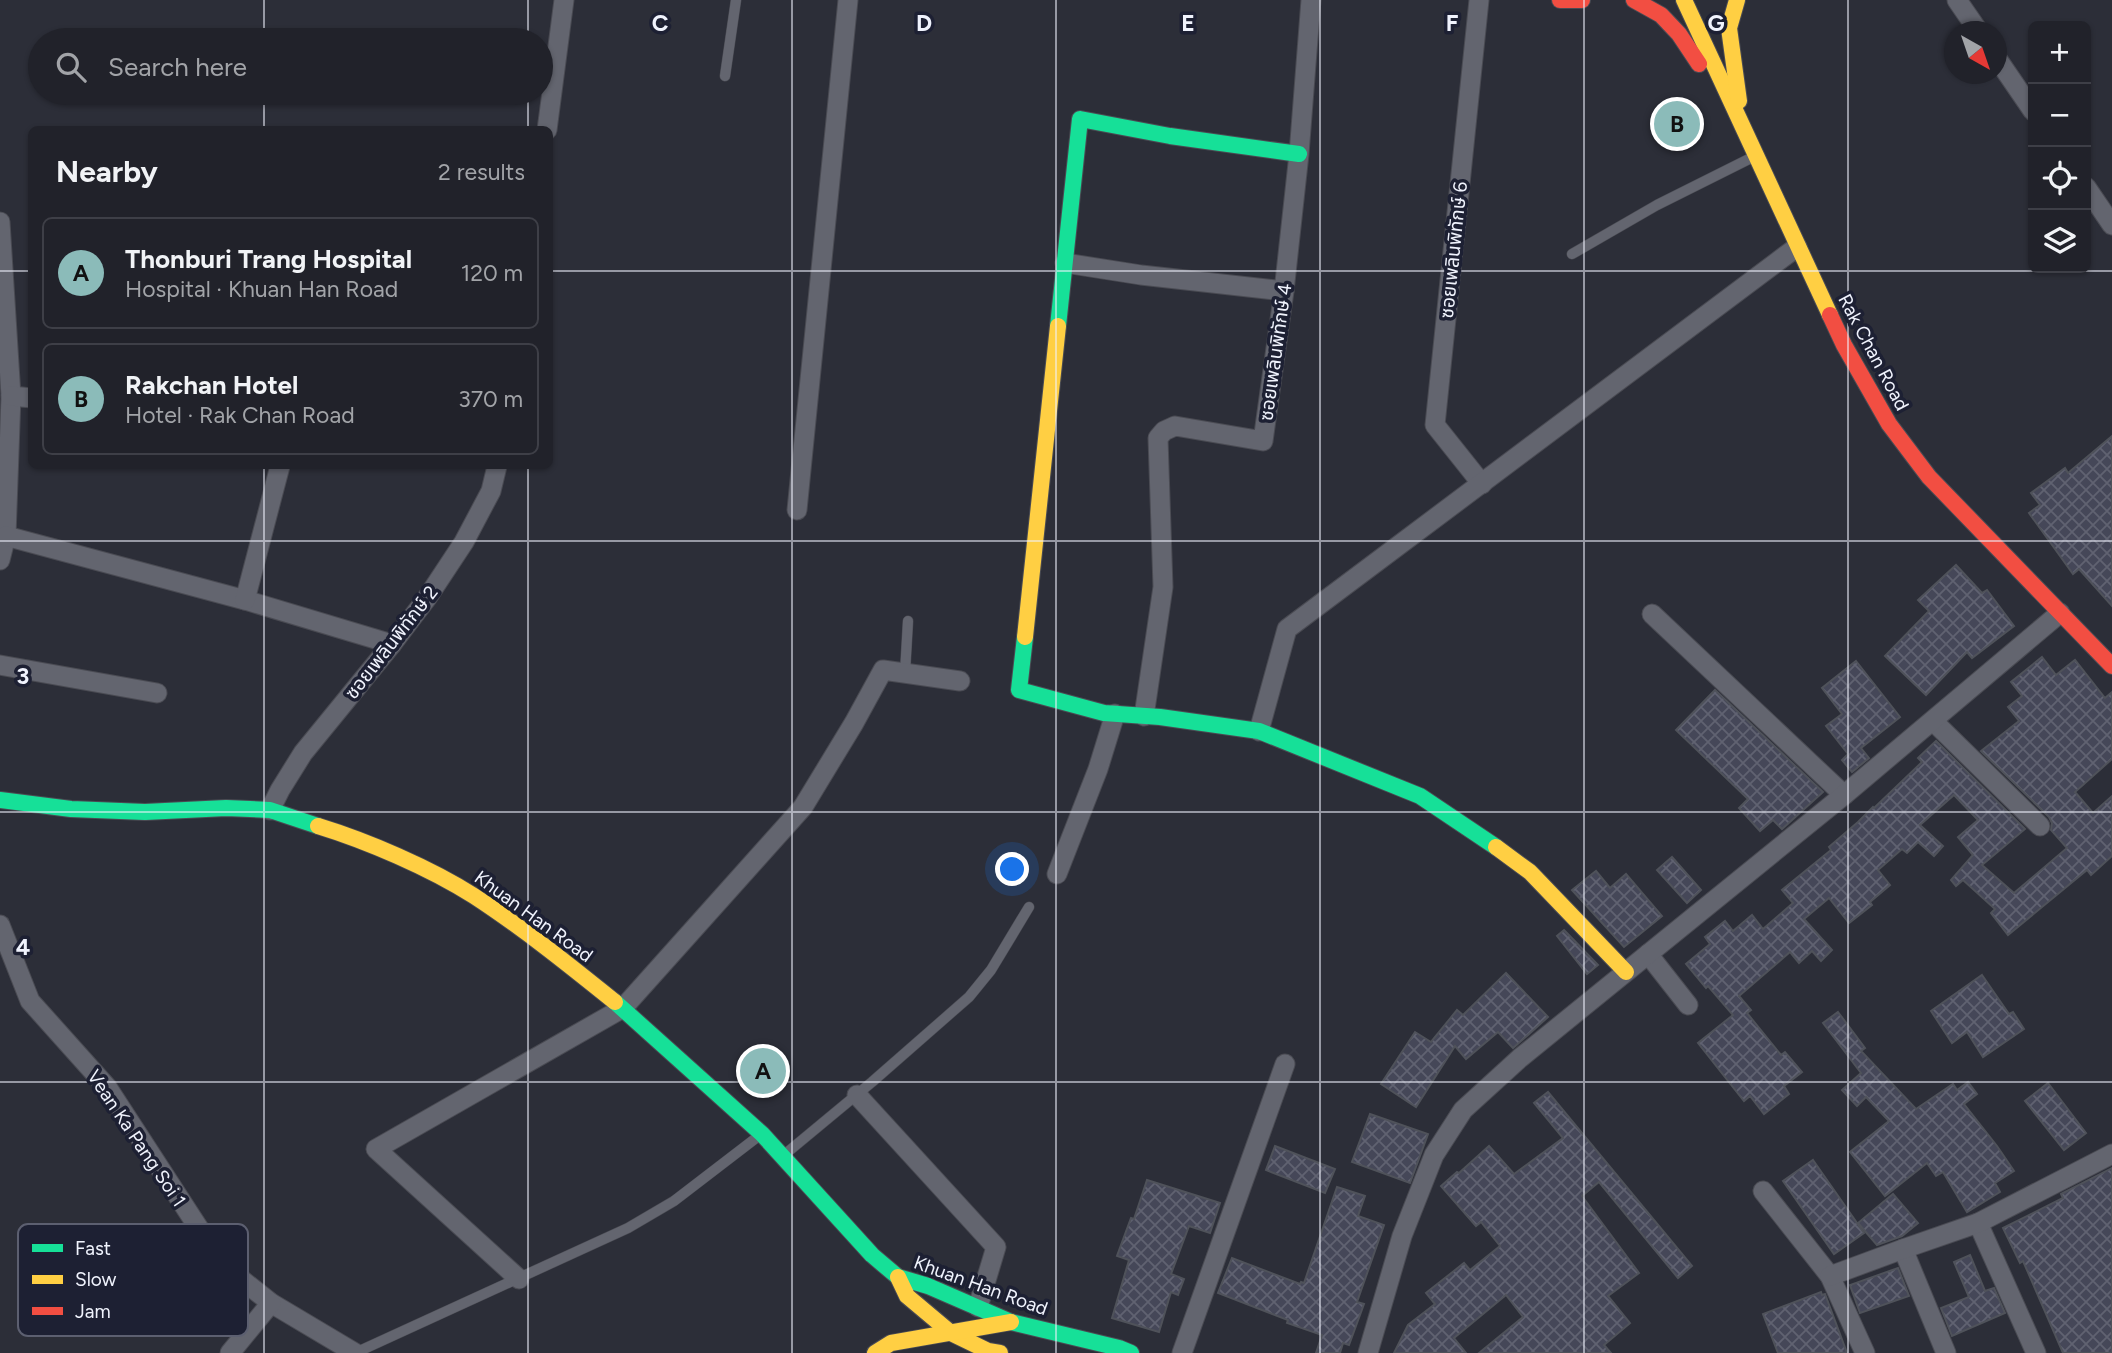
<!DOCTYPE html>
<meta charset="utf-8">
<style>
:root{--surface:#21222a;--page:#2d2f36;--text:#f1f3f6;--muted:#a2a4a8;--line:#3e3f47;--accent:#8bbbb9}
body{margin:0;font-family:Figtree,"Noto Sans Thai",sans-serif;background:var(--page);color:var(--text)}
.controls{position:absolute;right:21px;top:21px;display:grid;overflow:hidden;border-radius:10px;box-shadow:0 2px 5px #0004}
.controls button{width:63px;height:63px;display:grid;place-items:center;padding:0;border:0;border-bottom:2px solid var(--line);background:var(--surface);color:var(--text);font:35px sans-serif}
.compass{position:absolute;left:1944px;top:21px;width:63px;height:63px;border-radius:50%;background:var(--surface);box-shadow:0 2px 5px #0004;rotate:140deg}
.you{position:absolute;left:1013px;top:870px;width:24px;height:24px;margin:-18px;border:5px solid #fff;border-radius:50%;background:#1a73e8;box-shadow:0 0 0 10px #1a73e833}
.badge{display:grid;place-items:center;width:46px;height:46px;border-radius:50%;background:var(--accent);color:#111;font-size:23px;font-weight:700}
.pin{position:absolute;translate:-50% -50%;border:4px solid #fff;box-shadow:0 2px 7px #0006}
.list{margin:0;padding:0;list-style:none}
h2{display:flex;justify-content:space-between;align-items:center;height:91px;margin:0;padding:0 28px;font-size:30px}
h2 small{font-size:23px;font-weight:400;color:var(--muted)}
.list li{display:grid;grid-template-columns:46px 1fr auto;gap:21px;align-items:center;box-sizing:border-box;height:112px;margin:0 14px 14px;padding:0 14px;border:2px solid var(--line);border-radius:10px}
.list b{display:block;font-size:26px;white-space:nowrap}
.list p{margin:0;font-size:23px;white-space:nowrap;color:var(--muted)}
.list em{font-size:23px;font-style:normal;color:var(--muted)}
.icon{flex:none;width:38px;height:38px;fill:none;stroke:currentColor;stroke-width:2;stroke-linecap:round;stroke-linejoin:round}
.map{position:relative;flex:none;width:2112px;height:1353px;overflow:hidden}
.search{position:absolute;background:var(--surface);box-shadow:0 2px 5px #0004;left:28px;top:28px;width:525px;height:77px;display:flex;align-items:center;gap:18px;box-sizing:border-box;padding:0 24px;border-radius:38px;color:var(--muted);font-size:26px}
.panel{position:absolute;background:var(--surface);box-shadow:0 2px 5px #0004;left:28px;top:126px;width:525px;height:343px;border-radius:10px}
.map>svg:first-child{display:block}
.building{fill:url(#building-cross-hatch);stroke:#4f525a;stroke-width:2}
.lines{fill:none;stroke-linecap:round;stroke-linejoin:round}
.lane-casing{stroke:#4a4b53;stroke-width:11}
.street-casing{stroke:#4a4b53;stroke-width:21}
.fast-casing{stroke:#4a4b53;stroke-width:18}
.slow-casing{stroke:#4a4b53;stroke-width:18}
.jam-casing{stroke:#4a4b53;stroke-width:18}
.lane{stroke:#63656f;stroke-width:10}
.street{stroke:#63656f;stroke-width:19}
.fast{stroke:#16e098;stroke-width:16}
.slow{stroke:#ffcf43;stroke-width:16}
.jam{stroke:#f24e42;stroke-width:16}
.grid{fill:none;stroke:#f0f3fd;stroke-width:2;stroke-opacity:0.55}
.labels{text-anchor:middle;stroke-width:7;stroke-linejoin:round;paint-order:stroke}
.street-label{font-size:19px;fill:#f0f3fd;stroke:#1d2033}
.key{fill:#1d2033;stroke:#5c5f70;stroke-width:2}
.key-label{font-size:19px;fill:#f0f3fd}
.grid-label{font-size:23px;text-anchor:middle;font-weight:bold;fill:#f0f3fd;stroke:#1d2033;stroke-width:7;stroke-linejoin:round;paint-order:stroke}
</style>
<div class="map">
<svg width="2112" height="1353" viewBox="0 0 2112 1353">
<defs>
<pattern id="building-cross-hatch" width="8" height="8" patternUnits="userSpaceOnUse" patternTransform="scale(1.75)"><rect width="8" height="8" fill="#454758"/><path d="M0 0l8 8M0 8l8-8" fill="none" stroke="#606271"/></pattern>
</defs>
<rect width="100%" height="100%" fill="#2c2e38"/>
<g class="building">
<path d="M2112,436V606L2079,569L2073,574L2029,513L2040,505L2031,493L2065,468L2068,473Z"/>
<path d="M1956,565L1982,593L1987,590L2014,626L1972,658L1967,652L1926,695L1885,656L1929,611L1918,600Z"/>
<path d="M2042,657L2056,675L2075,660L2105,698L2112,692V759L2075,792L2093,813L2112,796V856L2091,875L2087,870L2008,935L1991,913L1995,909L1963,880L1956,886L1951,880L1973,855L1958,837L1978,820L1954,795L1920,825L1943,846L1934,856L1918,842L1907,853L1902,849L1878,870L1890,885L1870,902L1872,905L1849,923L1829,898L1804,919L1832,950L1821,961L1812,951L1799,963L1790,952L1739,996L1751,1010L1747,1013L1781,1055L1785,1052L1802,1072L1784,1086L1789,1094L1764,1114L1750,1096L1744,1101L1698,1043L1733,1015L1708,986L1706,988L1686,964L1710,944L1705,937L1725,921L1733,931L1752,915L1763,929L1793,903L1782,890L1831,850L1829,847L1858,822L1873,807L1874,808L1922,762L1918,758L1936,741L2025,829L1982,865L2014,893L2067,848L2051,830L2052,823L2049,817L1981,751L2019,721L2008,707L2022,696L2011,682Z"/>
<path d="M1856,661L1900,717L1861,748L1869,758L1852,772L1842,760L1848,754L1826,726L1842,714L1822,688Z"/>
<path d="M1715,690L1823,792L1782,829L1773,820L1760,831L1739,808L1748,799L1676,730Z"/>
<path d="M1672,857L1701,890L1687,903L1657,870Z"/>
<path d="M1596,871L1610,888L1626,874L1662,916L1624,947L1572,890Z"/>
<path d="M1564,930L1598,965L1587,974L1557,936Z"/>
<path d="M1506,973L1548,1017L1528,1035L1513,1048L1498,1032L1466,1059L1455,1046L1416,1107L1381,1084L1415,1032L1431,1042L1457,1010L1463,1015Z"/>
<path d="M1982,975L2009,1014L2013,1012L2024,1029L1983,1057L1967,1032L1952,1043L1931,1011Z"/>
<path d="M1838,1012L1865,1048L1861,1051L1916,1109L1953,1084L1957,1090L1968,1082L1977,1094L1964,1104L1997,1146L2014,1171L1995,1183L2000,1192L1967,1212L1943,1172L1936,1176L1927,1163L1885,1196L1850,1152L1889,1121L1866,1097L1857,1106L1842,1090L1861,1073L1823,1023Z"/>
<path d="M2048,1083L2086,1133L2064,1150L2025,1101Z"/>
<path d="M1548,1092L1692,1266L1678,1278L1599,1182L1582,1196L1639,1273L1608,1296L1630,1323L1604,1345L1611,1353H1479L1523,1317L1506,1295L1454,1338L1466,1353H1394L1408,1325L1435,1304L1426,1293L1464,1263L1470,1270L1500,1246L1481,1222L1476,1226L1441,1186L1457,1172L1459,1173L1489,1146L1514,1174L1563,1138L1534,1103Z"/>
<path d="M1370,1114L1428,1134L1410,1183L1352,1162Z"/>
<path d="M1275,1146L1335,1169L1325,1193L1266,1170Z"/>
<path d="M1813,1160L1864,1233L1834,1254L1783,1181Z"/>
<path d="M2112,1168V1353H2063L2023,1261L2020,1263L2003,1228L2063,1198L2061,1194Z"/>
<path d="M1147,1180L1220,1203L1210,1233L1189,1226L1171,1274L1184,1279L1178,1295L1171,1292L1159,1332L1112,1318L1129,1260L1117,1256L1131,1218L1134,1219Z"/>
<path d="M1337,1187L1365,1196L1358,1216L1384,1225L1357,1302L1364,1304L1349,1345L1343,1343L1340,1353H1316L1322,1335L1287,1323L1288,1320L1218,1293L1232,1258L1300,1284L1301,1282L1304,1283Z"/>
<path d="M1893,1194L1918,1223L1902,1236L1877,1245L1858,1223Z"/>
<path d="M1970,1255L1985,1291L1994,1288L2005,1313L1952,1336L1941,1308L1969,1297L1954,1262Z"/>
<path d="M1898,1268L1909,1296L1860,1313L1850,1285Z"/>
<path d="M1821,1292L1822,1295L1825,1294L1847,1353H1778L1763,1314Z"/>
</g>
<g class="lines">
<g class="lane-casing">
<g id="lane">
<path d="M725,76L736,0"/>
<path d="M1572,254L1657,205L1755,156"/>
<path d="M905,673L908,621"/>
<path d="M784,1155L872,1082L969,997L991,970L1029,907"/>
<path d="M355,1353L628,1228L674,1201L760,1135"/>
</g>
</g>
<g class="street-casing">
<g id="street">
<path d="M1479,0L1435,425L1482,484"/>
<path d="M1957,0L1979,32"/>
<path d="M1996,57L2033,111"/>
<path d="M547,130L564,0"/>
<path d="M2086,187L2112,225"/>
<path d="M0,222L11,396L6,536L0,560"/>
<path d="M1065,263L1141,275L1284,291"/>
<path d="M11,396L32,398"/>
<path d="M797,510L848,0"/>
<path d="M6,536L245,600L392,644"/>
<path d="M245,600L280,466"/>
<path d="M1652,614L1844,795"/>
<path d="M0,665L157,693"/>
<path d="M1144,716L1163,587L1158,438L1164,431L1175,426L1263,441L1284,291L1299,154L1311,0"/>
<path d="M1933,721L2040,826"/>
<path d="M1259,731L1287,629L1797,247"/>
<path d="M270,810L280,790L303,753L392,644L427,598L464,542L491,491L497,466"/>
<path d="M1057,874L1098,769L1115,714"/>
<path d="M0,925L30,1001L107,1087L222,1264L271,1303L355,1353"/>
<path d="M1648,954L1688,1005"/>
<path d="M857,1095L996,1247L978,1307"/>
<path d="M1763,1191L1830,1276L1865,1353"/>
<path d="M1978,1223L2036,1353"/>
<path d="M1903,1249L1946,1353"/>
<path d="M1830,1276L1903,1249L1978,1223L2112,1154"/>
<path d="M519,1279L376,1149L623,1008L803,807L854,723L883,670L960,681"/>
<path d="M230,1353L271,1303"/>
<path d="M1182,1353L1285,1064"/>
<path d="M1368,1353L1402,1236L1434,1155L1463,1110L1520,1058L1844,795L2060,613"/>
</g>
</g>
<g class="fast-casing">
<g id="fast">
<path d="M1058,326L1080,119L1170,136L1299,154"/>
<path d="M1025,637L1019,690L1104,713L1160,717L1259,731L1420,796L1496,847"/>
<path d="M0,800L71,809L145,812L226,808L270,810L318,826"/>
<path d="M615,1002L762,1134L872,1255L898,1277L928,1286L1011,1322L1119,1348L1131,1353"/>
</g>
</g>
<g class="slow-casing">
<g id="slow">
<path d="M1684,0L1830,315"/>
<path d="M1737,0L1729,28L1739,101"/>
<path d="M1025,637L1058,326"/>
<path d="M318,826C367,841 430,868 474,896C523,928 569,965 615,1002"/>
<path d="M1496,847L1530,872L1626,972"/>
<path d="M898,1277L907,1296L951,1333L988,1351L1000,1353"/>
<path d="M875,1353L891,1343L1011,1322"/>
</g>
</g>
<g class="jam-casing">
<g id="jam">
<path d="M1560,0H1582"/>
<path d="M1634,0L1661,15L1679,34L1699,64"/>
<path d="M1830,315L1844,345L1889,424L1929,477L2112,666"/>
</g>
</g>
<use href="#lane" class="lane"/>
<use href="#street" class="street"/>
<use href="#fast" class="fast"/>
<use href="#slow" class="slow"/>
<use href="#jam" class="jam"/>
</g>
<path class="grid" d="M264,0V40M528,0V40M792,0V1353M1056,0V1353M1320,0V1353M1584,0V1353M1848,0V1353M264,93V130M528,93V130M0,271H32M550,271H2112M264,466V1353M528,466V1353M0,541H2112M0,812H2112M0,1082H2112"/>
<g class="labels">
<g class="street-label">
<text transform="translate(1453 250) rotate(-84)" y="7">ซอยเพลินพิทักษ์ 6</text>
<text transform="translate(1275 352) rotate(-82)" y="7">ซอยเพลินพิทักษ์ 4</text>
<text transform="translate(1874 352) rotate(62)" y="7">Rak Chan Road</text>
<text transform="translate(391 642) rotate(-52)" y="7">ซอยเพลินพิทักษ์ 2</text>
<text transform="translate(534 916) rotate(36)" y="7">Khuan Han Road</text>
<text transform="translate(137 1138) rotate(56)" y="7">Vean Ka Pang Soi 1</text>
<text transform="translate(981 1285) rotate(20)" y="7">Khuan Han Road</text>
</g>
</g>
<rect x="18" y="1224" width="230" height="112" rx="10" class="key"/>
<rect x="32" y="1244" width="31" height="8" fill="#16e098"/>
<rect x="32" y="1275" width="31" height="9" fill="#ffcf43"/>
<rect x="32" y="1307" width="31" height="8" fill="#f24e42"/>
<g class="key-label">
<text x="75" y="1255">Fast</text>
<text x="75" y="1286">Slow</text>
<text x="75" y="1318">Jam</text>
</g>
<g class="grid-label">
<text x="660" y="31">C</text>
<text x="924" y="31">D</text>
<text x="1188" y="31">E</text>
<text x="1452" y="31">F</text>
<text x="1716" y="31">G</text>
<text x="23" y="684">3</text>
<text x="23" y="955">4</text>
</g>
</svg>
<div class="controls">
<button>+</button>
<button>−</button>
<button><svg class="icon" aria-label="locate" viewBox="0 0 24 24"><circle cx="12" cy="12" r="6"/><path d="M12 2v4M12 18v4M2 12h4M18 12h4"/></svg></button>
<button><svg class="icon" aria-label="layers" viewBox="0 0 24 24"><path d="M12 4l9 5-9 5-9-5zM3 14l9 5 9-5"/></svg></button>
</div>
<svg class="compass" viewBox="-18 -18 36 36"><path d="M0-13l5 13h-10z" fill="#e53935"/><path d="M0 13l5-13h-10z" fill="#a2a4a8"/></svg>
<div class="you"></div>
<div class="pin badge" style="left:763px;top:1071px">A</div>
<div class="pin badge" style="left:1677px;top:124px">B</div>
<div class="search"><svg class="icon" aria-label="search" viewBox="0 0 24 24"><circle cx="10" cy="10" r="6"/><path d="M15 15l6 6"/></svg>Search here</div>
<section class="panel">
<h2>Nearby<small>2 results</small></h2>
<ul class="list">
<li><span class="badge">A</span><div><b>Thonburi Trang Hospital</b><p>Hospital · Khuan Han Road</p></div><em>120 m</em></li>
<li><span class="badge">B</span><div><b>Rakchan Hotel</b><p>Hotel · Rak Chan Road</p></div><em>370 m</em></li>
</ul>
</section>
</div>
